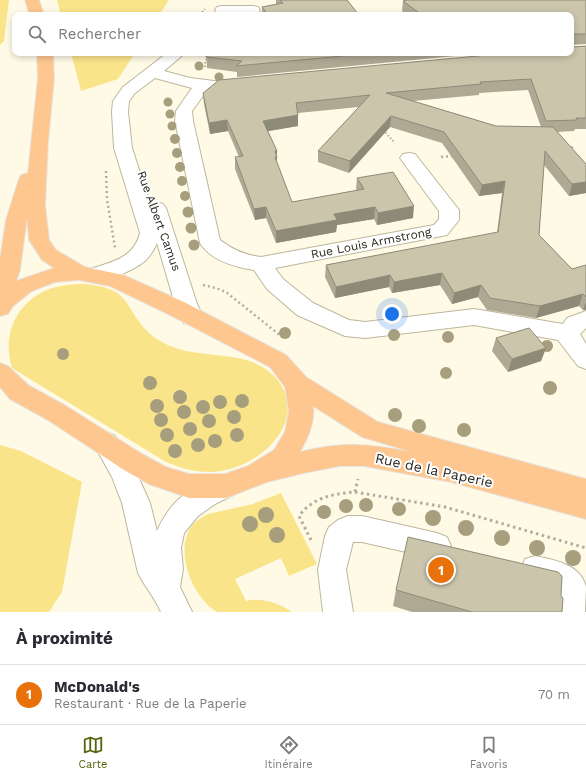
<!DOCTYPE html>
<html lang="fr">
<meta charset="utf-8">
<style>
:root{--surface:#fff;--page:#f7f7f7;--text:#2b2b33;--muted:#7c7c81;--line:#e1e1e2;--accent:#54660f}
body{margin:0;font-family:"Work Sans",sans-serif;background:var(--page);color:var(--text)}
.you{position:absolute;left:392px;top:314px;width:14px;height:14px;margin:-10px;border:3px solid #fff;border-radius:50%;background:#1a73e8;box-shadow:0 0 0 6px #1a73e833}
.badge{display:grid;place-items:center;width:26px;height:26px;border-radius:50%;background:var(--accent);color:#fff;font-size:13px;font-weight:700}
.pin{position:absolute;translate:-50% -50%;border:2px solid #fff;box-shadow:0 1px 4px #0006}
.list{margin:0;padding:0;list-style:none}
h2{display:flex;justify-content:space-between;align-items:center;height:52px;margin:0;padding:0 16px;font-size:17px}
h2 small{font-size:13px;font-weight:400;color:var(--muted)}
.list li{display:grid;grid-template-columns:26px 1fr auto;gap:12px;align-items:center;box-sizing:border-box;height:60px;padding:0 16px;border-top:1px solid var(--line)}
.list b{display:block;font-size:15px;white-space:nowrap}
.list p{margin:0;font-size:13px;white-space:nowrap;color:var(--muted)}
.list em{font-size:13px;font-style:normal;color:var(--muted)}
.icon{flex:none;width:22px;height:22px;fill:none;stroke:currentColor;stroke-width:2;stroke-linecap:round;stroke-linejoin:round}
.map{position:relative;flex:none;width:586px;height:612px;overflow:hidden}
.search{position:absolute;background:var(--surface);box-shadow:0 2px 6px #0003;left:12px;right:12px;top:12px;height:44px;display:flex;align-items:center;gap:10px;box-sizing:border-box;padding:0 14px;border-radius:8px;color:var(--muted);font-size:15px}
.sheet{height:112px;background:var(--surface)}
nav{display:flex;justify-content:space-around;align-items:center;box-sizing:border-box;height:56px;border-top:1px solid var(--line);background:var(--surface);font-size:11px;color:var(--muted)}
nav a{display:grid;justify-items:center;gap:2px}
nav .on{color:var(--accent)}
.map>svg:first-child{display:block}
.green{fill:#fae48a}
.lines{fill:none;stroke-linecap:round;stroke-linejoin:round}
.minor-casing{stroke:#bdb79e;stroke-width:2}
.major-casing{stroke:#e5e5e4;stroke-width:2}
.path-far2{stroke:#b2ae9d;stroke-width:2;stroke-dasharray:1.5 2;stroke-linecap:butt}
.path-far1{stroke:#b2ae9d;stroke-width:2.5;stroke-dasharray:2 3;stroke-linecap:butt}
.path{stroke:#b2ae9d;stroke-width:3;stroke-dasharray:2.5 3.5;stroke-linecap:butt}
.minor{fill:#fff;fill-rule:evenodd}
.major{fill:#fec78f;fill-rule:evenodd}
.tree{fill:#a69e7d}
.wall{fill:#afa994;fill-rule:evenodd}
.shaded-wall{fill:#8e8a78}
.building{fill:#cbc5ac;stroke:#8e8a78}
.labels{text-anchor:middle;stroke-width:4;stroke-linejoin:round;paint-order:stroke}
.street-label{font-size:12px;fill:#28261c;stroke:#fff}
.near-street-label{font-size:14px;fill:#28261c;stroke:#fff}
</style>
<div class="map">
<svg width="586" height="612" viewBox="0 0 586 612">
<rect width="100%" height="100%" fill="#fffae5"/>
<g class="green">
<path d="M0,0H9L4,41L0,45Z"/>
<path d="M57,0H169L159,15H61Z"/>
<path d="M71,53H135L118,79L81,91Z"/>
<path d="M81,284C139,287 121,314 157,339C194,364 244,345 274,376C311,415 267,462 225,470C205,475 185,470 166,462L12,368C0,331 21,296 56,287C65,285 73,284 81,284Z"/>
<path d="M0,445L21,451L82,482L62,592L49,612H0Z"/>
<path d="M281,493L317,564L289,576L281,558L235,579L246,601C261,597 279,603 292,612H217C193,598 176,555 189,530C193,522 201,518 208,514L253,504Z"/>
</g>
<g class="lines">
<g class="minor-casing">
<g id="minor">
<path d="M222,6H253L258,7L260,10L258,13L253,14L217,13L215,10L217,7Z"/>
<path d="M167,53H185L164,71L190,78L222,82L224,85L222,88L208,89L192,111L193,121L220,240C233,250 245,255 261,257L434,225L439,219V211L400,158L403,154L409,153L415,154L459,210V220L447,235L275,268L283,279L313,303L349,320L365,322L474,309L563,324L567,318L586,311V328L580,334L586,344V369L578,366L558,340L474,325L365,338L345,336L297,315L267,289L254,270C235,267 211,261 200,243L175,121L176,111L192,88L155,78L135,93L129,101L128,112L132,148L150,203L156,202L163,204L166,208L197,304L203,317L200,323L192,325L184,323L175,304L157,243C154,250 150,256 145,261C133,271 102,284 88,280L84,275C88,269 93,268 100,266C119,260 135,254 140,233L114,148L112,112L113,101L123,87Z"/>
<path d="M106,432L115,436L133,465L150,503L157,531C172,497 192,487 226,474L235,478L239,486L235,494L215,504L198,516L184,533L181,548L183,569L180,587L192,612H161C155,598 145,587 138,573L122,503L112,477L93,443L97,436Z"/>
<path d="M348,516H362L437,533L447,537L451,546L447,555L437,559L362,542H353L346,570L353,612H323L318,570L325,536L329,527L338,520Z"/>
<path d="M535,556C554,560 581,564 586,587C586,594 585,604 585,612H555L556,592L550,586L525,579L521,569L525,559Z"/>
</g>
</g>
<g class="major-casing">
<g id="major">
<path d="M25,0H39L44,15H30Z"/>
<path d="M37,53H53L54,78L48,142L45,205L49,240L56,250L85,267L123,275L184,302L286,355L306,377L378,422L586,479V519L451,482L364,466H340L304,473L267,482L226,498H189L149,484L124,470L48,420L10,399L0,387V363L8,366L28,385L66,406L142,454L166,467L189,474H225L248,466L274,450L285,432L289,411L285,387L270,367L168,314L110,286L79,280L55,282L32,291L13,306L8,314L0,316V260L6,220L19,179L21,175L28,173L38,78ZM27,217L29,240L42,260L54,268L16,281L20,270ZM313,406L362,437L412,452C368,444 344,441 300,452C308,438 315,422 313,406Z"/>
</g>
</g>
<g class="path-far2">
<path d="M200,15L205,9"/>
<path d="M205,67V62L211,53"/>
<path d="M383,130L395,143"/>
<path d="M568,147H575"/>
</g>
<g class="path-far1">
<path d="M441,157L454,156"/>
<path d="M106,171L107,199L115,248"/>
<path d="M203,285L216,288L226,292L281,336"/>
</g>
<g class="path">
<path d="M355,492L445,507L586,548"/>
<path d="M311,540L299,516C313,497 333,494 355,492L358,479"/>
</g>
<use href="#minor" class="minor"/>
<use href="#major" class="major"/>
</g>
<g class="tree">
<circle cx="199" cy="66" r="4.5"/>
<circle cx="219" cy="77" r="4.5"/>
<circle cx="168" cy="102" r="4.5"/>
<circle cx="170" cy="114" r="4.5"/>
<circle cx="172" cy="126" r="4.5"/>
<circle cx="175" cy="139" r="5"/>
<circle cx="177" cy="153" r="5"/>
<circle cx="180" cy="167" r="5"/>
<circle cx="182" cy="181" r="5"/>
<circle cx="185" cy="196" r="5"/>
<circle cx="188" cy="212" r="5.5"/>
<circle cx="191" cy="228" r="5.5"/>
<circle cx="194" cy="245" r="5.5"/>
<circle cx="285" cy="333" r="6"/>
<circle cx="394" cy="335" r="6"/>
<circle cx="448" cy="337" r="6"/>
<circle cx="547" cy="346" r="6"/>
<circle cx="63" cy="354" r="6"/>
<circle cx="446" cy="373" r="6"/>
<circle cx="150" cy="383" r="7"/>
<circle cx="550" cy="388" r="7"/>
<circle cx="180" cy="397" r="7"/>
<circle cx="242" cy="401" r="7"/>
<circle cx="220" cy="402" r="7"/>
<circle cx="157" cy="406" r="7"/>
<circle cx="203" cy="407" r="7"/>
<circle cx="184" cy="412" r="7"/>
<circle cx="395" cy="415" r="7"/>
<circle cx="234" cy="417" r="7"/>
<circle cx="161" cy="420" r="7"/>
<circle cx="209" cy="421" r="7"/>
<circle cx="419" cy="426" r="7"/>
<circle cx="190" cy="429" r="7"/>
<circle cx="464" cy="430" r="7"/>
<circle cx="167" cy="435" r="7"/>
<circle cx="237" cy="435" r="7"/>
<circle cx="215" cy="441" r="7"/>
<circle cx="198" cy="445" r="7"/>
<circle cx="175" cy="451" r="7"/>
<circle cx="366" cy="505" r="7"/>
<circle cx="346" cy="506" r="7"/>
<circle cx="399" cy="509" r="7"/>
<circle cx="324" cy="512" r="7"/>
<circle cx="266" cy="515" r="8"/>
<circle cx="433" cy="518" r="8"/>
<circle cx="250" cy="524" r="8"/>
<circle cx="466" cy="528" r="8"/>
<circle cx="277" cy="535" r="8"/>
<circle cx="502" cy="538" r="8"/>
<circle cx="537" cy="548" r="8"/>
<circle cx="573" cy="558" r="8"/>
</g>
<g class="wall">
<path d="M276,0H347L359,15H262V7L276,5Z"/>
<path d="M404,0H586V44L571,45V46L573,47L586,46V129H575L574,131L557,132L586,164V193L569,196L544,165L539,235L572,269L586,265V310H583L579,306L536,318L487,310L478,297L452,304L440,285L392,293L389,287L335,298L325,277L326,265L497,233L502,193L479,196L442,143L390,127L349,173L318,162V151L359,107L298,113V126L268,131L277,151V163L292,202L357,191L356,189L357,178L413,218L377,225L374,219L337,225L336,232L276,243L266,218L255,220L235,169V157H239L228,131L210,134L204,104L203,93L571,53V15H407L402,11L403,1H404ZM528,90L541,127L496,126L413,101L479,95V93Z"/>
<path d="M206,53H487L237,77V72L207,68Z"/>
<path d="M496,338L546,348L541,361L508,372L492,351Z"/>
<path d="M396,590L561,596L562,612H412L393,606Z"/>
</g>
<g class="shaded-wall">
<path d="M298,115V126L263,132V121Z"/>
<path d="M391,116L390,127L349,173L350,161Z"/>
<path d="M227,120L228,131L210,134L209,123Z"/>
<path d="M275,151H277V168L275,169Z"/>
<path d="M505,181L502,193L479,196L482,185Z"/>
<path d="M586,182V193L569,196L572,184Z"/>
<path d="M414,206L413,218L377,225L378,213Z"/>
<path d="M266,207V218L255,220L254,209Z"/>
<path d="M375,207L374,219L337,225L336,232L276,243V231L334,214Z"/>
<path d="M442,273L440,285L392,293L394,282Z"/>
<path d="M390,275L389,287L335,298L336,287Z"/>
<path d="M481,285L478,297L452,304L454,293Z"/>
<path d="M583,294L579,306L536,318L540,306Z"/>
<path d="M586,302V310H583Z"/>
<path d="M546,348L541,361L508,372L512,359Z"/>
</g>
<g class="building">
<path d="M280,0H347L359,15H268L262,7L283,3Z"/>
<path d="M407,0H586V34H573L572,41H571V15H422L403,1Z"/>
<path d="M571,46L573,47L586,46V118H576L577,120L546,121L531,79L480,82L481,84L386,93L496,126L553,127L586,164V182L572,184L545,151L539,235L572,269L586,265V297L583,294L540,306L490,298L481,285L454,293L442,273L394,282L390,275L336,287L326,265L498,232L505,181L482,185L444,132L391,116L350,161L318,151L370,95L296,103L298,115L263,121L277,151H275L277,157H275L292,202L364,189L357,178L393,172L414,206L378,213L375,207L334,214L337,220L276,231L266,207L254,209L235,157L243,156L227,120L209,123L203,93L219,80L510,53H571Z"/>
<path d="M206,53H375L236,66L242,61L206,57Z"/>
<path d="M529,328L546,348L512,359L496,338Z"/>
<path d="M408,537L558,572L562,576L561,596L563,598L562,612H472L396,590Z"/>
</g>
<g class="labels">
<g class="street-label">
<text transform="translate(159 221) rotate(70)" y="4">Rue Albert Camus</text>
<text transform="translate(371 243) rotate(-11)" y="4">Rue Louis Armstrong</text>
</g>
<g class="near-street-label">
<text transform="translate(434 470) rotate(12)" y="5">Rue de la Paperie</text>
</g>
</g>
</svg>
<div class="you"></div>
<div class="pin badge" style="left:441px;top:570px;background:#e8710a">1</div>
<div class="search"><svg class="icon" aria-label="search" viewBox="0 0 24 24"><circle cx="10" cy="10" r="6"/><path d="M15 15l6 6"/></svg>Rechercher</div>
</div>
<section class="sheet">
<h2>À proximité<small></small></h2>
<ul class="list">
<li><span class="badge" style="background:#e8710a">1</span><div><b>McDonald's</b><p>Restaurant · Rue de la Paperie</p></div><em>70 m</em></li>
</ul>
</section>
<nav>
<a class="on"><svg class="icon" aria-label="map" viewBox="0 0 24 24"><path d="M3 6l6-2 6 2 6-2v14l-6 2-6-2-6 2zM9 4v14M15 6v14"/></svg>Carte</a>
<a><svg class="icon" aria-label="directions" viewBox="0 0 24 24"><path d="M12 3l9 9-9 9-9-9zM9 14v-3h6M13 9l2 2-2 2"/></svg>Itinéraire</a>
<a><svg class="icon" aria-label="saved" viewBox="0 0 24 24"><path d="M7 4h10v16l-5-4-5 4z"/></svg>Favoris</a>
</nav>
